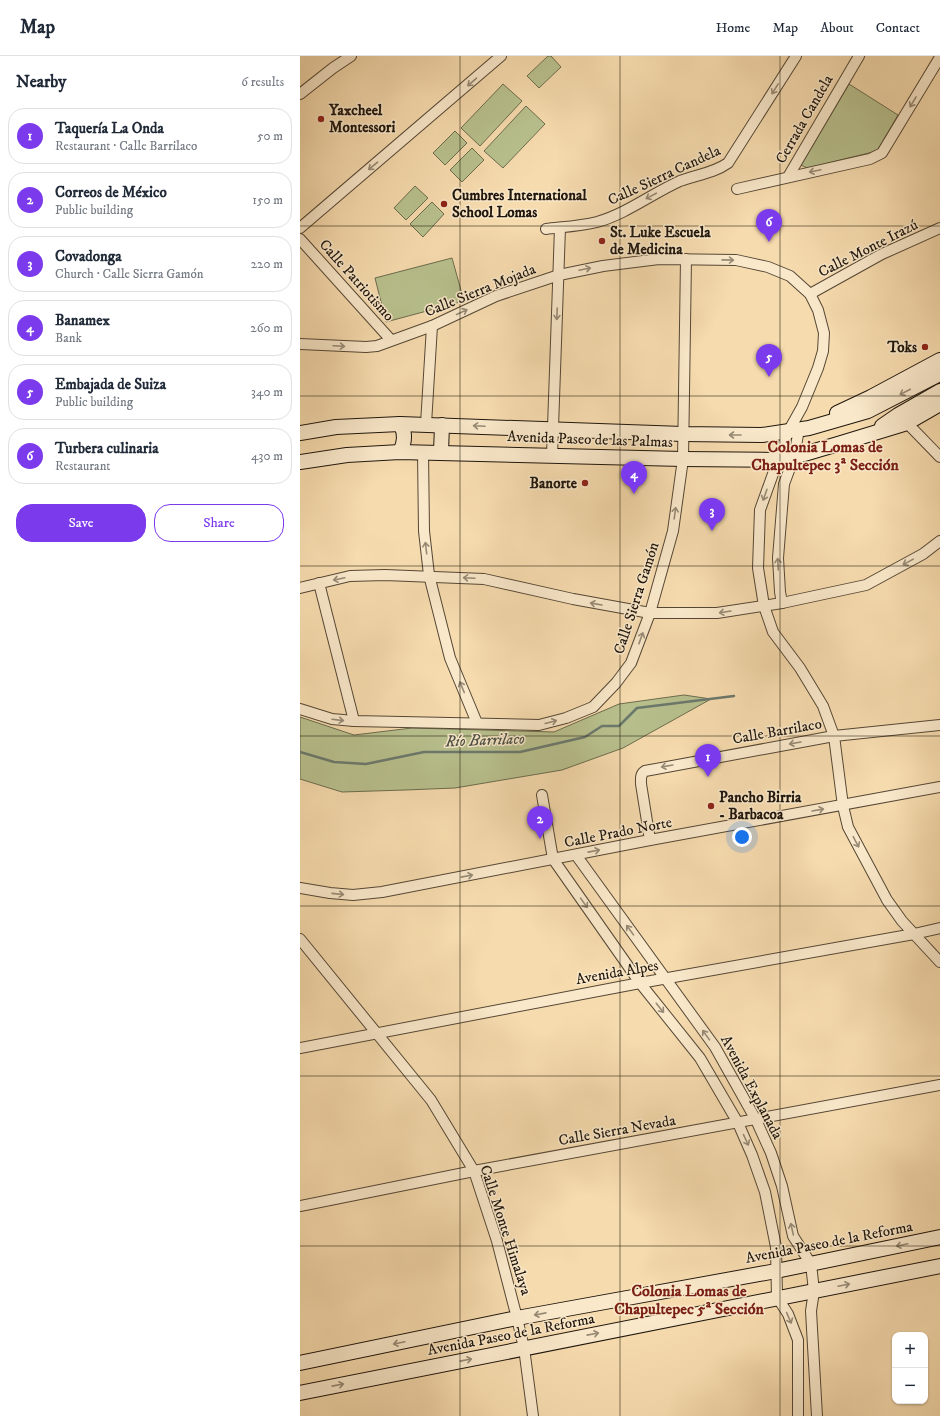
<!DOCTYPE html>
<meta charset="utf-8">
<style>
:root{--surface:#fff;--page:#f2f2f3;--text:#1f2937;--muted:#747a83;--line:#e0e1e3;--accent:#7c3aed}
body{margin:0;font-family:"IM FELL DW Pica",serif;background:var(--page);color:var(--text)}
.controls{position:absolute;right:12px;bottom:12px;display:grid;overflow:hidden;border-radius:8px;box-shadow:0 1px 3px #0004}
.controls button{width:36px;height:36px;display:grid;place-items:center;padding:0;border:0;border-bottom:1px solid var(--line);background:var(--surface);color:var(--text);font:20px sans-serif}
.you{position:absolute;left:442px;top:781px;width:14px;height:14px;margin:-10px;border:3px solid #fff;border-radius:50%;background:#1a73e8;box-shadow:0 0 0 6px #1a73e833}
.badge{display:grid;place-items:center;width:26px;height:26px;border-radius:50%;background:var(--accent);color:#fff;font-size:13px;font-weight:700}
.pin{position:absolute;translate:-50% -33px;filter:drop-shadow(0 1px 2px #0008)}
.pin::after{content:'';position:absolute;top:21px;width:14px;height:12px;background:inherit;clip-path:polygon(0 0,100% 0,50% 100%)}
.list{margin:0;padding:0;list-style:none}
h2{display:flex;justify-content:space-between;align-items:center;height:52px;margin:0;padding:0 16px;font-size:17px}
h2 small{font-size:13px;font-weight:400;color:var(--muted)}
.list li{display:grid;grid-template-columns:26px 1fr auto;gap:12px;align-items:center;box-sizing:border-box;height:56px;margin:0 8px 8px;padding:0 8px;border:1px solid var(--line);border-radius:16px}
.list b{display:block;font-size:15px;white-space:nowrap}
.list p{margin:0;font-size:13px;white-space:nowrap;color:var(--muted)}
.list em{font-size:13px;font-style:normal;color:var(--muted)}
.actions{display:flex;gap:8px;padding:12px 16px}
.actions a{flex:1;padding:9px 0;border:1px solid var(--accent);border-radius:16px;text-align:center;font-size:14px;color:var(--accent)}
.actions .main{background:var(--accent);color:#fff}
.map{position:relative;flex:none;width:640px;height:1360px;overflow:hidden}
header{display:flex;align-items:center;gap:24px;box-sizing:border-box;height:56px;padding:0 20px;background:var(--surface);border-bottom:1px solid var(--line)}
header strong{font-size:19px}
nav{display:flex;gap:22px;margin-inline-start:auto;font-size:14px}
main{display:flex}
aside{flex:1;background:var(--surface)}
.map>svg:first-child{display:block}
.green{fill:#b8c18e;stroke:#6c6c4e}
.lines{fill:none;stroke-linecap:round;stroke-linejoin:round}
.stream{stroke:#6b796e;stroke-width:2.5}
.minor-casing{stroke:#554735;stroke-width:12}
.secondary-casing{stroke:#1f160d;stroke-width:16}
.minor{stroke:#f9e8ca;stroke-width:10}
.secondary{stroke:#f9e8ca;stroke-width:14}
.oneway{stroke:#978a75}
.grid{fill:none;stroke:#1f160d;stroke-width:1;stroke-opacity:0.55}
.poi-dot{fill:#8f2418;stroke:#f9e8ca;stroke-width:1.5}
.labels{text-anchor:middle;stroke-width:3;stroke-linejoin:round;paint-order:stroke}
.poi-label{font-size:15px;font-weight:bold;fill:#1f160d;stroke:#f9e8ca;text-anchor:start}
.street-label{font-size:15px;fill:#1f160d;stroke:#f9e8ca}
.neighbourhood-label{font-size:16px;font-weight:bold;fill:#7a1f14;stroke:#f9e8ca}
.water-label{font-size:16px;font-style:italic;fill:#4b5046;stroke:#f9e8ca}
</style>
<header>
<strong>Map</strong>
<nav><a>Home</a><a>Map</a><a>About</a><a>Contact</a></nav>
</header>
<main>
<aside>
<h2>Nearby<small>6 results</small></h2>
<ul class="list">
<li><span class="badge">1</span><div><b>Taquería La Onda</b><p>Restaurant · Calle Barrilaco</p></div><em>50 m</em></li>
<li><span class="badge">2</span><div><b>Correos de México</b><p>Public building</p></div><em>150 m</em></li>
<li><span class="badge">3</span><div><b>Covadonga</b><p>Church · Calle Sierra Gamón</p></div><em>220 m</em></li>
<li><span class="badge">4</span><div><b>Banamex</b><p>Bank</p></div><em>260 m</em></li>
<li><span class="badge">5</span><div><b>Embajada de Suiza</b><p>Public building</p></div><em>340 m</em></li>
<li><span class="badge">6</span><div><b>Turbera culinaria</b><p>Restaurant</p></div><em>430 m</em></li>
</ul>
<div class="actions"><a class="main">Save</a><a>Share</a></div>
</aside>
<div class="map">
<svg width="640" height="1360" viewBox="0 0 640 1360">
<rect width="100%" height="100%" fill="#f6dbae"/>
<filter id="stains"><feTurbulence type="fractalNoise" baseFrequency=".005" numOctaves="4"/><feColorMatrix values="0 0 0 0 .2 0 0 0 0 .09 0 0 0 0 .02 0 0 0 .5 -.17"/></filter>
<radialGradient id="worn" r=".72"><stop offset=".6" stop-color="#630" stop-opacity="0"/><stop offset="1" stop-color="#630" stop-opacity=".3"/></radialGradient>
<g class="green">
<path d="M248,0H251L261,11L239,32L227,20Z"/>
<path d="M203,28L222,45L180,90L161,72Z"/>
<path d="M549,28L598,59L577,95L507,112L501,109Z"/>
<path d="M226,50L245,68L203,112L184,95Z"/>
<path d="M155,75L167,87L145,109L133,97Z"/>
<path d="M172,92L184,104L162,126L150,114Z"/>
<path d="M115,130L128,142L106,164L94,152Z"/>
<path d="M132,146L144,158L123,181L110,168Z"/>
<path d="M152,202L164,245L86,266L75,222Z"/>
<path d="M384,639L411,643L323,692L262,714L155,732L105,734L42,736L0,723V661L54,679L112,672L254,676L319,648Z"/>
</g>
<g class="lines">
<path class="stream" d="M0,696L34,706L66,708L124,696H220L285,681L302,670H319L337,652L434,640"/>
<g class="minor-casing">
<g id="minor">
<path d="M0,38L33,12L51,0"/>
<path d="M488,121L559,0"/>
<path d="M437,133L570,103L582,97L640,1"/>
<path d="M0,172L201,0"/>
<path d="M246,173C263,171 281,170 297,166C326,158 353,137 380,125C396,119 414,117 428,107L496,0"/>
<path d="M0,183L91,284"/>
<path d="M510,238L582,198L640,172"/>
<path d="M0,288L66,291L77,290L132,270L196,240L259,219L303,210L359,203L436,204L468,211L490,220L510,238L518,254L524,277L523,295L518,312L502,351L488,376L460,454L458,512L464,550L473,576L500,612L523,650L534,680L543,750L548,771L587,844L602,865L640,906"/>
<path d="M607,367L640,401"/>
<path d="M126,368L132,270"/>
<path d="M123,396L124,475L129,519L150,602L177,667"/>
<path d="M252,400L260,172"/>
<path d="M19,527L54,665"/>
<path d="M0,532L50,520L85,519L184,523L273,543L350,557H417L482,547L566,529L623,498L640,485"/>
<path d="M482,547L480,536L478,502L484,428L494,401L499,373"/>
<path d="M0,653L32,663L54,665L239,669L266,662L293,651L316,627L331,607L350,557L373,475L383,403L386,203"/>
<path d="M242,739L253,803L340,927L400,1002L438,1067L452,1099L465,1136L476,1191L477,1241L488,1258L498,1284V1360"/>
<path d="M350,784L341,728C341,723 340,718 345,715L534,680L640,669"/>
<path d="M276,799L415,991L456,1064L471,1097L482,1130L493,1180L511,1208L514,1235L511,1255L517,1360"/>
<path d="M0,832L30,837L53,839L82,836L350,784L640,731"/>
<path d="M0,883L131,1044L174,1115L197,1185L217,1262L224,1292L233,1360"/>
<path d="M0,992L340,927L614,878L640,872"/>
<path d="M0,1150L174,1115L640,1029"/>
</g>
</g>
<g class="secondary-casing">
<g id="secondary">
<path d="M537,357L571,341L640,304"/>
<path d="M582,370L598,359L640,335"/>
<path d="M0,377L36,371L100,368L383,378L462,379L509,372L568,355L640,318"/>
<path d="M100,396C105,386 106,377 100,368"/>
<path d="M141,396L142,369"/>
<path d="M0,406L47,399L100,396L383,403L477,404L494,401L538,388L607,367L640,348"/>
<path d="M0,1307L217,1262L476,1215L640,1181"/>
<path d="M0,1337L640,1210"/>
</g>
</g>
<use href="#minor" class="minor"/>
<use href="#secondary" class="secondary"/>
</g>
<defs><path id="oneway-shaft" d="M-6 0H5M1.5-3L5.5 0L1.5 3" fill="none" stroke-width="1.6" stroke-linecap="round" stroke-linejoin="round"/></defs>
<g class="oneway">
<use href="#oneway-shaft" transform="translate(172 26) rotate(139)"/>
<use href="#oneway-shaft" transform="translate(475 33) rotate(122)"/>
<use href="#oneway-shaft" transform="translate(613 46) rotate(121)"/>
<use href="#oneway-shaft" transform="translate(73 110) rotate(140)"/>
<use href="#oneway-shaft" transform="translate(515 115) rotate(168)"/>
<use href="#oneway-shaft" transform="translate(351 140) rotate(152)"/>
<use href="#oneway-shaft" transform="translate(428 204) rotate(1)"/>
<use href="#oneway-shaft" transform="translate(285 213) rotate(-12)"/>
<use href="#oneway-shaft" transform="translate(162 256) rotate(-25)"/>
<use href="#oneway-shaft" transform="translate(257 258) rotate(92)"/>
<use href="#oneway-shaft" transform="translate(39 290) rotate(3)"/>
<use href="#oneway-shaft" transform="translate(605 336) rotate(153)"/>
<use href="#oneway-shaft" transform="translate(179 370) rotate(-177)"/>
<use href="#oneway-shaft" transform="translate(435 379) rotate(-180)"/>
<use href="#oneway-shaft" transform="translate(465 439) rotate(109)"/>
<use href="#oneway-shaft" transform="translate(375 457) rotate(-82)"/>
<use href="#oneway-shaft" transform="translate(126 492) rotate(-97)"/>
<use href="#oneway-shaft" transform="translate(608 506) rotate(151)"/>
<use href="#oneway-shaft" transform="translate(478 508) rotate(-93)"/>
<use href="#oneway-shaft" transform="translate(169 522) rotate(-177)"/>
<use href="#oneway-shaft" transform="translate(39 523) rotate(168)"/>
<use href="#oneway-shaft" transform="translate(296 548) rotate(-170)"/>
<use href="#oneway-shaft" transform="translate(425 556) rotate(171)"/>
<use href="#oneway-shaft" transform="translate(341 582) rotate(-70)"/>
<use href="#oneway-shaft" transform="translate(162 631) rotate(-112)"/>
<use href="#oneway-shaft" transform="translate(38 664) rotate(7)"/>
<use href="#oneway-shaft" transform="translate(251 666) rotate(-15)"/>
<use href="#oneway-shaft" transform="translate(495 687) rotate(170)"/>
<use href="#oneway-shaft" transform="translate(367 710) rotate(170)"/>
<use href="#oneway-shaft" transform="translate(518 754) rotate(-10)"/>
<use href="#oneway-shaft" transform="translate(556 786) rotate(62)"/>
<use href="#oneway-shaft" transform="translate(294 795) rotate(-11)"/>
<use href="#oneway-shaft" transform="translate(167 820) rotate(-11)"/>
<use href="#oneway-shaft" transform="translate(38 838) rotate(6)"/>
<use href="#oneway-shaft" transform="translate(284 847) rotate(55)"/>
<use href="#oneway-shaft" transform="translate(330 874) rotate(-126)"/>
<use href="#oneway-shaft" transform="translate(360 952) rotate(51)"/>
<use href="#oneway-shaft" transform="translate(406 979) rotate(-126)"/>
<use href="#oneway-shaft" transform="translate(446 1084) rotate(65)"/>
<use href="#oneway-shaft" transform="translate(492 1173) rotate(-103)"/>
<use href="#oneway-shaft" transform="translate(602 1189) rotate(168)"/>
<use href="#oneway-shaft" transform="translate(544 1229) rotate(-12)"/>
<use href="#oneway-shaft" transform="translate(240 1258) rotate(169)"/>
<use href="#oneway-shaft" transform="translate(489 1262) rotate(66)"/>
<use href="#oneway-shaft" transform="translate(293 1278) rotate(-11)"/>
<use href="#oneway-shaft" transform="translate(99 1287) rotate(168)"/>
<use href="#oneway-shaft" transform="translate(166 1304) rotate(-11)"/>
<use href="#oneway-shaft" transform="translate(38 1329) rotate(-11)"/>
</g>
<path class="grid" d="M160,0V1360M320,0V1360M480,0V1360M0,170H640M0,340H640M0,510H640M0,680H640M0,850H640M0,1020H640M0,1190H640"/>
<g class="poi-dot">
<circle cx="21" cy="63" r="4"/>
<circle cx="144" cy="148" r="4"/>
<circle cx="302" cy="185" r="4"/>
<circle cx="625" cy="291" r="4"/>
<circle cx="285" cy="427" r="4"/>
<circle cx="411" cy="750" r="4"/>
</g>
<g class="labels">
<g class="poi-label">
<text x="29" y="59">Yaxcheel<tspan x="29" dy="17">Montessori</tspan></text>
<text x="152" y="144">Cumbres International<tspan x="152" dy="17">School Lomas</tspan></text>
<text x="310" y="181">St. Luke Escuela<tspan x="310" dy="17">de Medicina</tspan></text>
<text x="617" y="296" text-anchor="end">Toks</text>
<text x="277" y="432" text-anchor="end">Banorte</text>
<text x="419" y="746">Pancho Birria<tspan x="419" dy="17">- Barbacoa</tspan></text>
</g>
<g class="street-label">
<text transform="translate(504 63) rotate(-60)" y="5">Cerrada Candela</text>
<text transform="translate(364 119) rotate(-25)" y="5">Calle Sierra Candela</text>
<text transform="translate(568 192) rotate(-27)" y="5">Calle Monte Irazú</text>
<text transform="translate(57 224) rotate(48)" y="5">Calle Patriotismo</text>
<text transform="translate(180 234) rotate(-22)" y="5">Calle Sierra Mojada</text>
<text transform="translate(290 383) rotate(2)" y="5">Avenida Paseo de las Palmas</text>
<text transform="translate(336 542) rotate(-72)" y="5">Calle Sierra Gamón</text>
<text transform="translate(477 675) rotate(-10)" y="5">Calle Barrilaco</text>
<text transform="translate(318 776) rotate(-11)" y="5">Calle Prado Norte</text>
<text transform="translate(317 916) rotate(-10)" y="5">Avenida Alpes</text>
<text transform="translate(452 1031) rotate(62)" y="5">Avenida Explanada</text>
<text transform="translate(317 1074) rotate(-10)" y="5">Calle Sierra Nevada</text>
<text transform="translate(206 1174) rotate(72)" y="5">Calle Monte Himalaya</text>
<text transform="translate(529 1186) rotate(-11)" y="5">Avenida Paseo de la Reforma</text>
<text transform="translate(211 1278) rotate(-11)" y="5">Avenida Paseo de la Reforma</text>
</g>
<g class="neighbourhood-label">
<text x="525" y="396">Colonia Lomas de<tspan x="525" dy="18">Chapultepec 3ª Sección</tspan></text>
<text x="389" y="1240">Colonia Lomas de<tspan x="389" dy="18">Chapultepec 5ª Sección</tspan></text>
</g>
<g class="water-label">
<text transform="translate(185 683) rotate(-2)" y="6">Río Barrilaco</text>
</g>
</g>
<rect width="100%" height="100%" filter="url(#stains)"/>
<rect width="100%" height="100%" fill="url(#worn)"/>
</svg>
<div class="controls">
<button>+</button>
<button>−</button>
</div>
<div class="you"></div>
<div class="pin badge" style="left:408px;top:721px">1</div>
<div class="pin badge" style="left:240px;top:783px">2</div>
<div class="pin badge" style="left:412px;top:475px">3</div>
<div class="pin badge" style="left:334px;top:438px">4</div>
<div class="pin badge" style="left:469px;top:321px">5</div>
<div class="pin badge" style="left:469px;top:186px">6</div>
</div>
</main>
